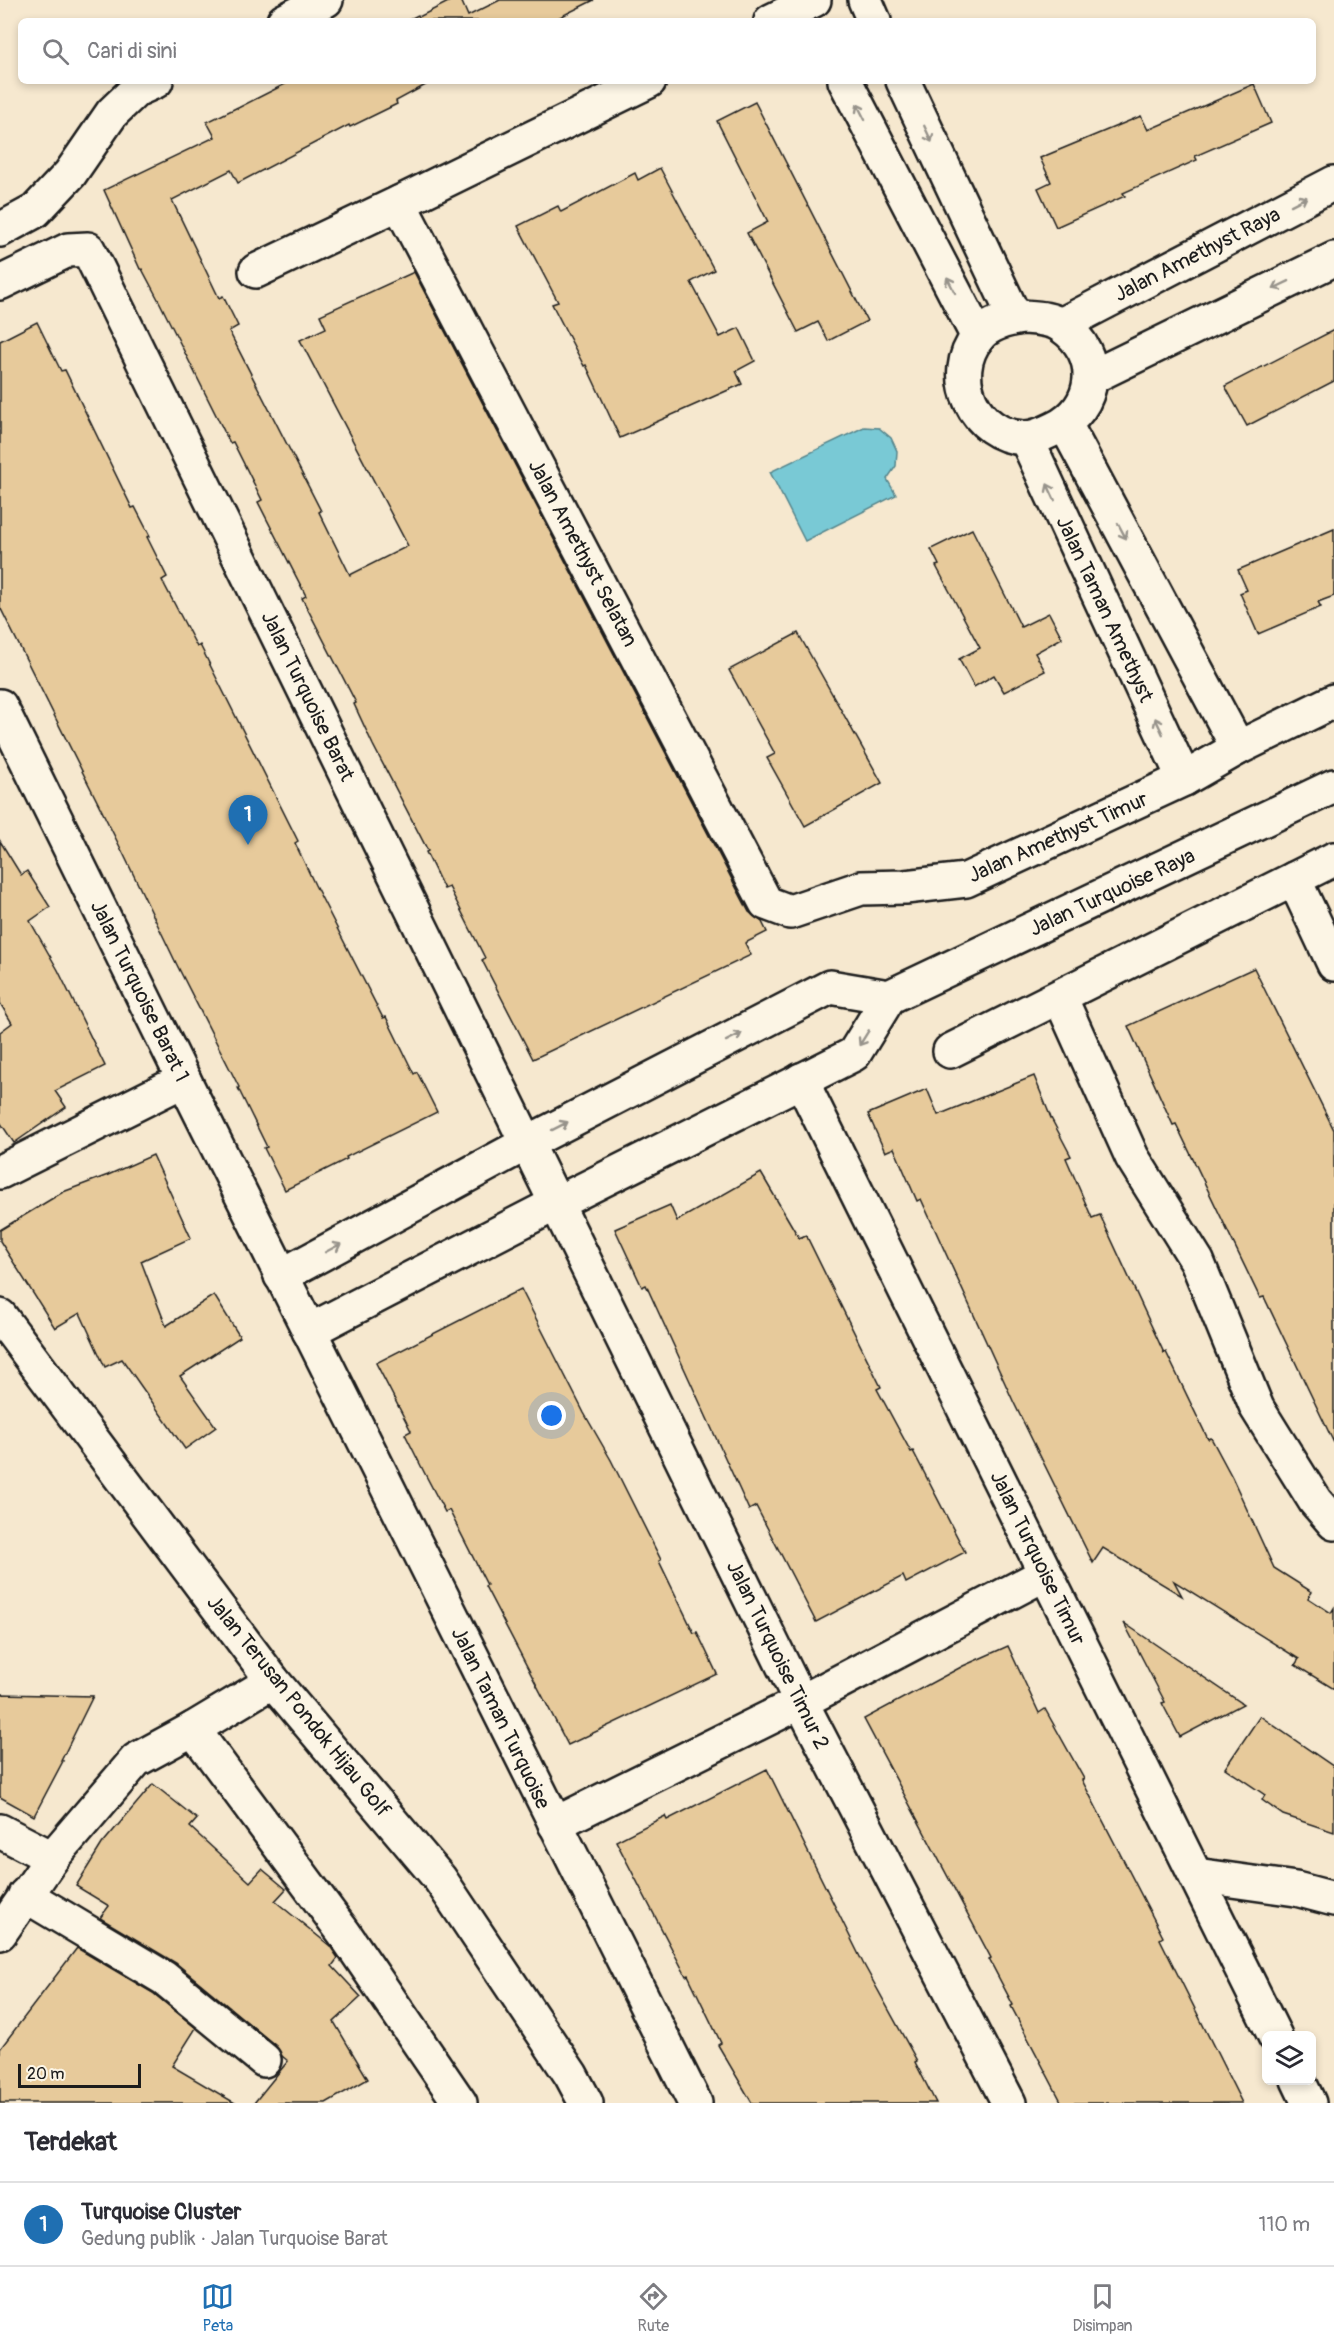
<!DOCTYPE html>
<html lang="id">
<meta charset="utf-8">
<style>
:root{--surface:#fff;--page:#f2f2f3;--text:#2b2b33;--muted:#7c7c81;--line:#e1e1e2;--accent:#1f6fb2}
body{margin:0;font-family:Pangolin,sans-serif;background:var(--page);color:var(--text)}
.controls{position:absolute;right:18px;bottom:18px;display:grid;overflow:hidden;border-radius:9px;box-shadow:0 3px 9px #0003}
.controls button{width:54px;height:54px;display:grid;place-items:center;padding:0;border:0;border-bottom:2px solid var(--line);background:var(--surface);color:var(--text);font:30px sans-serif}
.scale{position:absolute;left:18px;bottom:15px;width:123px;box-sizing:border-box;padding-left:6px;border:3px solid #1c1c1c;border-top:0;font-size:16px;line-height:21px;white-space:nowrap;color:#1c1c1c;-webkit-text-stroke:4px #fcf5e5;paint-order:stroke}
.you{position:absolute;left:552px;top:1416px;width:21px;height:21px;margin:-15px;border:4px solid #fff;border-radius:50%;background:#1a73e8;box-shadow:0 0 0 9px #1a73e833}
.badge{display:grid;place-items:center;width:39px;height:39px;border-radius:50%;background:var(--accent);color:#fff;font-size:20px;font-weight:700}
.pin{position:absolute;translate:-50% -50px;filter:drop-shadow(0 2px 3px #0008)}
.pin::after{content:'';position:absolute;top:32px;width:21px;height:18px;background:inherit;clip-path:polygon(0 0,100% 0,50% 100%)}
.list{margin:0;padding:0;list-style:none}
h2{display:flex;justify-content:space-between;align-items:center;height:78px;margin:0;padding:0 24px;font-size:26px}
h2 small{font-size:20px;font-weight:400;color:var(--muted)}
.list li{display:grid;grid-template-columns:39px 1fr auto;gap:18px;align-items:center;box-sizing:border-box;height:84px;padding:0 24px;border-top:2px solid var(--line)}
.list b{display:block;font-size:22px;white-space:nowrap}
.list p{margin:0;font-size:20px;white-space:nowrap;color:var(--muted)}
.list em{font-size:20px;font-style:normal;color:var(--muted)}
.icon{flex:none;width:33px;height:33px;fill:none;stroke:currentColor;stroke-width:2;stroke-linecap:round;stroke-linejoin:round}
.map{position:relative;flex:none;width:1334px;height:2103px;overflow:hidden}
.search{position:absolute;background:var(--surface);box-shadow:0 3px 9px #0003;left:18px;right:18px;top:18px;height:66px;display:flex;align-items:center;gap:15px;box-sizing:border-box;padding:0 21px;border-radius:9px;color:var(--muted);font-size:22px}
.sheet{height:162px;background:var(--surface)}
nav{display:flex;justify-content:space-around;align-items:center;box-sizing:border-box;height:84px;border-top:2px solid var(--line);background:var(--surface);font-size:16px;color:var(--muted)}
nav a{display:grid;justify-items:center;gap:3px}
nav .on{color:var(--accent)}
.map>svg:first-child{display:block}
.water{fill:#79c9d5;stroke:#54848b;stroke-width:1.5}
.building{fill:#e7ca9b;stroke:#1c1c1c;stroke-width:1.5}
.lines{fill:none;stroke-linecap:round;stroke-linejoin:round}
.minor-casing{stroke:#1c1c1c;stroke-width:38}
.secondary-casing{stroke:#1c1c1c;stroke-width:38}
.minor{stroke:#fcf5e5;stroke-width:33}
.secondary{stroke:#fcf5e5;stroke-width:33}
.oneway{stroke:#97938b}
.labels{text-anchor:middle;stroke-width:4.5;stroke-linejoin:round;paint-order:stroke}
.street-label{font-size:21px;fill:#1c1c1c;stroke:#fcf5e5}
</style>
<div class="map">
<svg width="1334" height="2103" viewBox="0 0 1334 2103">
<rect width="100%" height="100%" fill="#f6e8cf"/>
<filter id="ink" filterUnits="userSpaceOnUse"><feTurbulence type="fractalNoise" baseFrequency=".0167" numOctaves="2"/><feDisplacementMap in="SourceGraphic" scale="12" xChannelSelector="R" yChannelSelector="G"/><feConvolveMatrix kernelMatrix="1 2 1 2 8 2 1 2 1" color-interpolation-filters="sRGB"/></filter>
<g filter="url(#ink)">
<path class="water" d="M864,427L879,428L891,438L897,451L896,466L887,479L896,495L805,541L770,472Z"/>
<g class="building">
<path d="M452,0H461L468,16L500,0H594L552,21H406L418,15L419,17Z"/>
<path d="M291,81H433L396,101L397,104L350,127L349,125L238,183L231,170L172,200L219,298L223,296L238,326L229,331L321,511L319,512L350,575L408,546L300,340L326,328L320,315L414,272L749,912L762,922L767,932L745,943L751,955L533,1059L482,960L485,958L449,887L444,889L426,852L428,851L373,745L354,704L356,703L302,598L306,596L258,502L262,500L233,442L230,443L160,303L142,269H140L104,190L215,137L207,122L238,107V108Z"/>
<path d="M1254,84L1271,123L1195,156L1197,160L1123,193L1125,196L1056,227L1038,188L1051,182L1040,158L1141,116L1148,130Z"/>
<path d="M755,102L867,321L828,341L818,322L798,332L747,233L768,222L717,121Z"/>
<path d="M660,168L714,270L691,282L720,337L739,328L755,361L736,371L742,384L620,438L586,365L584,366L552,304L558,302L518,226L558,206L561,212L635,173L638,180Z"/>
<path d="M37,322L61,371L65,370L132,508L135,507L150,536L147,537L167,577L162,580L197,647L200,645L298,841L295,843L315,885L383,1018L386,1017L414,1074L417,1072L437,1112L346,1157L347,1159L285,1190L264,1148L267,1147L238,1088L239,1087L177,965L124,855L0,607V341Z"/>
<path d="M1334,330V381L1247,426L1225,386Z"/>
<path d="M972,529L1021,627L1049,613L1062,638L1035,653L1045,671L1004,692L994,675L974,687L959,659L980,648L936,566L939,565L931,549Z"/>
<path d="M1334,529V596L1318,602L1321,607L1258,634L1240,593L1247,590L1238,570Z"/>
<path d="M798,633L882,783L805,826L767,758L775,754L729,670Z"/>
<path d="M0,841L21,875L27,871L50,907L30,921L58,970L105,1066L55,1091L66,1107L14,1143L0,1122V1032L12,1023L0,1003Z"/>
<path d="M1254,968L1334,1130V1443L1264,1297L1260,1298L1176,1124L1173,1125L1128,1026Z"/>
<path d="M1034,1076L1051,1118L1071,1156L1066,1158L1092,1218L1100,1215L1164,1353L1166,1352L1208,1439L1211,1438L1232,1477L1274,1568L1312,1592L1308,1598L1331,1613L1334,1608V1689L1295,1665L1299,1659L1174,1581L1182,1596L1103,1548L1093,1563L1014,1403L921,1199L917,1201L894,1148L885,1152L868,1114L927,1089L938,1115Z"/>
<path d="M153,1155L191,1238L141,1261L166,1326L214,1295L240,1337L180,1376L216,1427L185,1449L122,1359L105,1367L80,1313L55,1328L0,1241V1230L63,1192L108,1175Z"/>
<path d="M761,1173L799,1238L806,1235L881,1387L877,1389L911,1452L913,1451L965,1552L906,1583L903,1576L816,1622L756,1506L749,1510L646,1285L642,1287L615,1229L670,1205L677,1221Z"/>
<path d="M521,1289L584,1413L611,1460L661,1560L659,1561L694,1633L697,1632L717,1674L568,1745L485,1586L487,1585L449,1510L445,1512L424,1472L405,1434L411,1431L376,1363Z"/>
<path d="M1124,1623L1243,1704L1180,1737L1162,1703L1165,1702Z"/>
<path d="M1008,1646L1039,1713L1045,1709L1084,1779L1082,1780L1163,1937L1160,1939L1242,2103H1062L1011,2006L1013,2005L989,1959L991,1958L864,1719L963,1666Z"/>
<path d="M0,1694L93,1696L61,1761H63L34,1816L0,1797Z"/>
<path d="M1260,1716L1334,1767V1832L1283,1815L1262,1800L1265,1795L1225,1768Z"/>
<path d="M767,1769L863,1963L917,2061L915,2062L936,2103H752L718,2045L721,2043L688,1975L686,1976L616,1841L665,1816L667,1820Z"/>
<path d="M153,1784L197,1819L190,1827L250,1882L262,1869L286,1889L275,1901L330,1946L338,1958L332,1966L361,1997L334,2022L368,2079L326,2103H254L288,2061L282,2056L276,2046L176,1963L100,1918L109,1906L76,1886L102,1844Z"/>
<path d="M77,1948L153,1993L196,2028L172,2066L235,2103H0V2049Z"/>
</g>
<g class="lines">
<g class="minor-casing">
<g id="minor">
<path d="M865,0L874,21"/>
<path d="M284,21L326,0"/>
<path d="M771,21L814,0"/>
<path d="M845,81L978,337"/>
<path d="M903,81L1015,318"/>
<path d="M399,203L766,903L790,912L861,888L905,887L966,880L1184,779L1238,748L1334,701"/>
<path d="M0,230L35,211L70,174L112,113L136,90L156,81"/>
<path d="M256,271L399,203L649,81"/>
<path d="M0,283L68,250L88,249L801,1702L1009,2103"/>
<path d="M1023,317C1036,318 1051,318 1062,326C1103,354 1098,408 1054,429C1046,433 1033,438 1024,438C975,436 946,376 978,337C988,324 1008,319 1023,317Z"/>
<path d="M1061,325L1334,183"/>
<path d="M1092,377L1334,259"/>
<path d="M1065,424L1238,748"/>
<path d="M1026,438L1184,779"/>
<path d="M0,706L184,1080L695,2103"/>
<path d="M1294,879L1334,964"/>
<path d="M889,997L1334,786"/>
<path d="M1060,997L1132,1157L1197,1261L1257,1408L1315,1501L1334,1523"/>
<path d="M950,1051L1334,859"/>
<path d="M801,1080L1275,2036"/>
<path d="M0,1172L184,1080"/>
<path d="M281,1276L527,1143L830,987L889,997L854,1054L557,1203L309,1331"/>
<path d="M193,1729L344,1933L460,2103"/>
<path d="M555,1824L801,1702L1045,1574"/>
<path d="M0,1831L52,1858"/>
<path d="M1196,1875L1296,1889L1334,1899"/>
<path d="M25,1895L164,1978L264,2060"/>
<path d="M0,1933L52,1858L136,1760L193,1729L273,1681"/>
<path d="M1298,2080L1309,2103"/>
</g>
</g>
<g class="secondary-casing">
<path id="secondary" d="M0,1316L273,1681L440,1879L571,2075L586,2103"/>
</g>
<use href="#minor" class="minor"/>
<use href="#secondary" class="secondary"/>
</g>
<defs><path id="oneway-shaft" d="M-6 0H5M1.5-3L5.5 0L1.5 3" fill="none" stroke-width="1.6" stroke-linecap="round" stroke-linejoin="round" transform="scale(1.5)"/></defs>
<g class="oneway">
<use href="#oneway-shaft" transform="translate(861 112) rotate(-117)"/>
<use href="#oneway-shaft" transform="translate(928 134) rotate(65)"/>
<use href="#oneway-shaft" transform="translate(1299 201) rotate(-27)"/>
<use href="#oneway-shaft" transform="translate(951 285) rotate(-117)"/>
<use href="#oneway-shaft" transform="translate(1281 285) rotate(154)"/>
<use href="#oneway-shaft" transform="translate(1051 492) rotate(-115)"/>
<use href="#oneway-shaft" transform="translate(1122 531) rotate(62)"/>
<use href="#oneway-shaft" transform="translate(1159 726) rotate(-115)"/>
<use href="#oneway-shaft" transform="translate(734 1037) rotate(-27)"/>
<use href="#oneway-shaft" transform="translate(864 1038) rotate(122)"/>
<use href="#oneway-shaft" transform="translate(560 1126) rotate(-27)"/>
<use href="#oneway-shaft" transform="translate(333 1248) rotate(-28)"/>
</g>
</g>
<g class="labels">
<g class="street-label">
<text transform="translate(1197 254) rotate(-27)" y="7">Jalan Amethyst Raya</text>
<text transform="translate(583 553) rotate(62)" y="7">Jalan Amethyst Selatan</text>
<text transform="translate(1105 609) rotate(65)" y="7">Jalan Taman Amethyst</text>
<text transform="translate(308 696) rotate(64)" y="7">Jalan Turquoise Barat</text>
<text transform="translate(1058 837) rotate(-24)" y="7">Jalan Amethyst Timur</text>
<text transform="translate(1112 892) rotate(-25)" y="7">Jalan Turquoise Raya</text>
<text transform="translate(140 991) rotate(64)" y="7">Jalan Turquoise Barat 1</text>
<text transform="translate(1038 1558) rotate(64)" y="7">Jalan Turquoise Timur</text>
<text transform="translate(778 1655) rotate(64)" y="7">Jalan Turquoise Timur 2</text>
<text transform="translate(299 1706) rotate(51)" y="7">Jalan Terusan Pondok Hijau Golf</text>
<text transform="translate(501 1718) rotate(64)" y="7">Jalan Taman Turquoise</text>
</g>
</g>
</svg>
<div class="controls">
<button><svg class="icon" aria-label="layers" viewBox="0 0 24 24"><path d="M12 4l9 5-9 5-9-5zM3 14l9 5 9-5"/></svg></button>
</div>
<div class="scale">20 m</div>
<div class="you"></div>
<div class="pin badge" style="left:248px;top:845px">1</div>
<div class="search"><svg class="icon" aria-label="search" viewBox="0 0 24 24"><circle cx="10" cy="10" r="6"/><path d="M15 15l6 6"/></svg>Cari di sini</div>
</div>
<section class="sheet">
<h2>Terdekat<small></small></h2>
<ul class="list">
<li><span class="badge">1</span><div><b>Turquoise Cluster</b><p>Gedung publik · Jalan Turquoise Barat</p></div><em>110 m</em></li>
</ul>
</section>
<nav>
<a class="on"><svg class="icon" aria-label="map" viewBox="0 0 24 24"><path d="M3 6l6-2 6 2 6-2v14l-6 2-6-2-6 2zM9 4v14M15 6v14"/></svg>Peta</a>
<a><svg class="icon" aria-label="directions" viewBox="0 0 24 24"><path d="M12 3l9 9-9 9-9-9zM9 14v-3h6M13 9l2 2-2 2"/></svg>Rute</a>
<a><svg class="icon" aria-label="saved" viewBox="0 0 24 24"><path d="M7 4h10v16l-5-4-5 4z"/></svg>Disimpan</a>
</nav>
